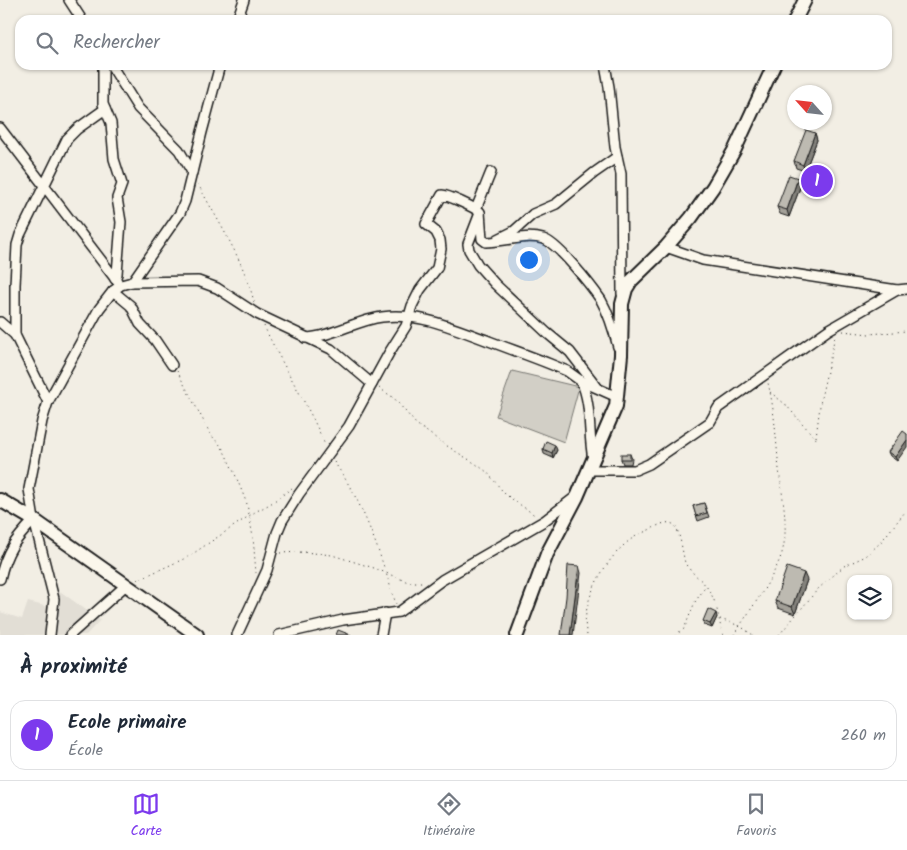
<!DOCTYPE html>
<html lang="fr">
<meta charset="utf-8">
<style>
:root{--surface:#fff;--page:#f2f2f3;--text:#1f2937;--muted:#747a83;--line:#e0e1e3;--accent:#7c3aed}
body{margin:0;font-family:Kalam,sans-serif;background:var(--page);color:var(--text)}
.controls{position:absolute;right:15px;bottom:15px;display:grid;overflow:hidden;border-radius:10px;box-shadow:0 1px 4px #0004}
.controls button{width:45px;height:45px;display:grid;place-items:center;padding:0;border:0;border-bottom:1px solid var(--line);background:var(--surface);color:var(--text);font:25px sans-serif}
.compass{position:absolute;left:787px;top:85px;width:45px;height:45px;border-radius:50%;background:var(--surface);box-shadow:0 1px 4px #0004;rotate:297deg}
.you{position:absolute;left:528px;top:259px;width:18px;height:18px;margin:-12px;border:4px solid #fff;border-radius:50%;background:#1a73e8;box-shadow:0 0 0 8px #1a73e833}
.badge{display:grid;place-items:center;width:32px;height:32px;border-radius:50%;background:var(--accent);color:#fff;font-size:16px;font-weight:700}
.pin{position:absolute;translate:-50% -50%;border:2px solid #fff;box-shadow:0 1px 5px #0006}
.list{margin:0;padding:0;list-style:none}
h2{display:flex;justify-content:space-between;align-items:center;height:65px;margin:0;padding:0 20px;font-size:21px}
h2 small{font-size:16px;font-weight:400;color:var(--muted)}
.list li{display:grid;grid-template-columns:32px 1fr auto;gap:15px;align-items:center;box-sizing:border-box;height:70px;margin:0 10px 10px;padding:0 10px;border:1px solid var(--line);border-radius:15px}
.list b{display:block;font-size:19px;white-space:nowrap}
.list p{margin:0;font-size:16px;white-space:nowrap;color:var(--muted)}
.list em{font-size:16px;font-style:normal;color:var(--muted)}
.icon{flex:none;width:28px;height:28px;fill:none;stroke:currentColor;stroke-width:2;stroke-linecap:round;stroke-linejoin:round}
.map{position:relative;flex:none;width:907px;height:635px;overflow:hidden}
.search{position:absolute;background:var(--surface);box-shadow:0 1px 4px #0004;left:15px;right:15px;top:15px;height:55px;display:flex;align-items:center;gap:12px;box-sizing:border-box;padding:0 18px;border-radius:15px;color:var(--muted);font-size:19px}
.sheet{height:145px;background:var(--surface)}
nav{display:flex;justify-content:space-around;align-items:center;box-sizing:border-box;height:70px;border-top:1px solid var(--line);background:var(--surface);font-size:14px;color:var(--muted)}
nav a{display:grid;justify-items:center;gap:2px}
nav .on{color:var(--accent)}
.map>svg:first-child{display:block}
.built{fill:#e2ded5}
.green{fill:#d2cfc6;stroke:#777671}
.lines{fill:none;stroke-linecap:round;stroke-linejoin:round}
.street-casing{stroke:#1c1c1c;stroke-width:12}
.secondary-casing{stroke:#1c1c1c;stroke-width:16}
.path{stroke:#1c1c1c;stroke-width:1;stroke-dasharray:1 4;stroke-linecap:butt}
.street{stroke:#fbf7ec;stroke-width:9}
.secondary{stroke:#fbf7ec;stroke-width:12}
.wall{fill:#a3a098;stroke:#1c1c1c}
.shaded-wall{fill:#84827c;stroke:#1c1c1c}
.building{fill:#bdbab1;stroke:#1c1c1c}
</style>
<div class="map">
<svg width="907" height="635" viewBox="0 0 907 635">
<rect width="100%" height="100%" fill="#f2eee4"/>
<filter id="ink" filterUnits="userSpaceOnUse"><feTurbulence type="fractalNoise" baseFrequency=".02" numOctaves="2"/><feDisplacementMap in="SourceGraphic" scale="10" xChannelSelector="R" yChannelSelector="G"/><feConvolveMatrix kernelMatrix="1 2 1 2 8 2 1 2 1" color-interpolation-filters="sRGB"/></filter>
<g filter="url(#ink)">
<path class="built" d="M61,592L100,620L86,635H0V612L22,619L28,602L53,608L54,599Z"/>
<path class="green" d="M512,371L579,387L564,442L496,416Z"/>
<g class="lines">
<g class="street-casing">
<g id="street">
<path d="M69,0L82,20"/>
<path d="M237,20L244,0"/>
<path d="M103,65V104L111,123L114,159L122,184L117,198L121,222L117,274L115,279"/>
<path d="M111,65L138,108L179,150L192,172"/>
<path d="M605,65L609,87L615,147L621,174L622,294"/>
<path d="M0,128L117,281"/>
<path d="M476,209L491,172"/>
<path d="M480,213L468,244L469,250L478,265L495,284L547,333L570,352L597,387"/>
<path d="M498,239L514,231L533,214L556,204L594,173L617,157"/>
<path d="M666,247L703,260L897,290L907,289"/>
<path d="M132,282L198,281L217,288L257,314L331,349L372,384"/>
<path d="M113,291L131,306L140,324L155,340L172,365"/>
<path d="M0,322L15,335"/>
<path d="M305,338C331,337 357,320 382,317C420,312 455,329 489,341C510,349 530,356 550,364L567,371L581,381L617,397"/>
<path d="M581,381C592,404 588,434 593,459"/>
<path d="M48,402L15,335V285L17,245L20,235L67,139L77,129L105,109"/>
<path d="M589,470H635L649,464L710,422L718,408L787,359L828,330L897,290"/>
<path d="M0,579C6,551 15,540 34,520"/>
<path d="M50,635L54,599L34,520L29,489L42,421L48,402L99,309L113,291L121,285L132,282L180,213L185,201L202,132L220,65"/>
<path d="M70,635L125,586"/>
<path d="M237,635L267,570L277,533L282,521L299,494L349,426L389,353L406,326L412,306L420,290L437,268L441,249L440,240L436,232L426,224L442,195C448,195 475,208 480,212L482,239L486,242C505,242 525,234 543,239C557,242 592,287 601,300C609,314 614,331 618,347"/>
<path d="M279,635L343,620L399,612L442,580L544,521L574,498"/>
<path d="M381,635L385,613"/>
</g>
</g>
<g class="secondary-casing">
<g id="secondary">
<path d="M795,20L805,0"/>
<path d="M0,500L34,520L197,635"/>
<path d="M517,635L547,554L577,497L616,406L621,355L622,304L626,289L631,281L666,247L691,218L713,187L735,149L774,65"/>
</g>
</g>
<g class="path">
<path d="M198,184C218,222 244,260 254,302"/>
<path d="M264,326C283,367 308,404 325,445"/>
<path d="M843,331L869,334L907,331"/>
<path d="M177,371L211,435L222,447L235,474L247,504L253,537L256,573"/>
<path d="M379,388L394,398L416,424L444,444L476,464L487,472L505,494L536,516"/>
<path d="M770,392L785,404L818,441"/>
<path d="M816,437L821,398L835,336"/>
<path d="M334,462C365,505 380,554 396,604"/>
<path d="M280,553L304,552L332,555L374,568L408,582H423"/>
<path d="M137,580L188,557L255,512L270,504L292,488"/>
<path d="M720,619L740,626L753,635"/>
<path d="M587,635C578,604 607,555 633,538C639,534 647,531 653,528C659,525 669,519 675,526C680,532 683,555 685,563C690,572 700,578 706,586C719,604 717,616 723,635"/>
<path d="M675,635L684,629L695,602L706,586"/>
<path d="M734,635C749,611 771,583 781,556C790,530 782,496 779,469C776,441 775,411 768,383"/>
<path d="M779,635L818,589L844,566L866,556L880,543L905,512"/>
</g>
<use href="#street" class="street"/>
<use href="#secondary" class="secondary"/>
</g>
<g class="wall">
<path d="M815,133L817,140L805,171L796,168L794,161Z"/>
<path d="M798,178L801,185L789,217L780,214L777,207Z"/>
<path d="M907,434L897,461L890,456L888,452Z"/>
<path d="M543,449L557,450L553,458L544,454Z"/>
<path d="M630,454L632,459L631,464H623L621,459Z"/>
<path d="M704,503L709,517L698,521L693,506Z"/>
<path d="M807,580L795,614L778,608L775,601Z"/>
<path d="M717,617L712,628L704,625L703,621Z"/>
</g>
<g class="shaded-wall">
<path d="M815,133L817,140L805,171L803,165Z"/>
<path d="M798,178L801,185L789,217L787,210Z"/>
<path d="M907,440V447L897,461L895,457Z"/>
<path d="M555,445L557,450L553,458L552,453Z"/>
<path d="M579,566L581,573L573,635H570Z"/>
<path d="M804,573L807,580L795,614L792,607Z"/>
<path d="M716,613L717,617L712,628L710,624Z"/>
</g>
<g class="building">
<path d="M806,130L815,133L803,165L794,161Z"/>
<path d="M789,175L798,178L787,210L777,207Z"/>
<path d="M903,431L907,434V440L895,457L888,452Z"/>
<path d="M546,441L555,445L552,453L543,449Z"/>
<rect x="621" y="454" width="9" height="5"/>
<path d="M704,503L707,513L696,516L693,506Z"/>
<path d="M568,565L579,566L570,635H561L566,597Z"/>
<path d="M787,567L804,573L792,607L775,601Z"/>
<path d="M708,609L716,613L710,624L703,621Z"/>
<path d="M338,630L351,635H336Z"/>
</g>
</g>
</svg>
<div class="controls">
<button><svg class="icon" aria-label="layers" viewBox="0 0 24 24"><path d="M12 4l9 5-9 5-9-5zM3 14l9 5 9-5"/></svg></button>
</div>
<svg class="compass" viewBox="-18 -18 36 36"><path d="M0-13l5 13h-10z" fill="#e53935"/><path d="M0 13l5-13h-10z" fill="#747a83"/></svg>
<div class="you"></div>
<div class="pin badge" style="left:817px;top:181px">1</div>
<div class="search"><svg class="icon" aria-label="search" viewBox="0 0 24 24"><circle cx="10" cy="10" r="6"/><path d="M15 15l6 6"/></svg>Rechercher</div>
</div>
<section class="sheet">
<h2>À proximité<small></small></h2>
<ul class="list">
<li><span class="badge">1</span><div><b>Ecole primaire</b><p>École</p></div><em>260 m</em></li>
</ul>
</section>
<nav>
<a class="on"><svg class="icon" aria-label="map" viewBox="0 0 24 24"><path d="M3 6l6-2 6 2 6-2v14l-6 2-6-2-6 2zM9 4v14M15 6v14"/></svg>Carte</a>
<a><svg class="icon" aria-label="directions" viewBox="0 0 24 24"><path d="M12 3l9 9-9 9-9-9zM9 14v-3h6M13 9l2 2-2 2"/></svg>Itinéraire</a>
<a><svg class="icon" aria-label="saved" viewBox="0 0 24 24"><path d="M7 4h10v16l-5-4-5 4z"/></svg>Favoris</a>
</nav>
